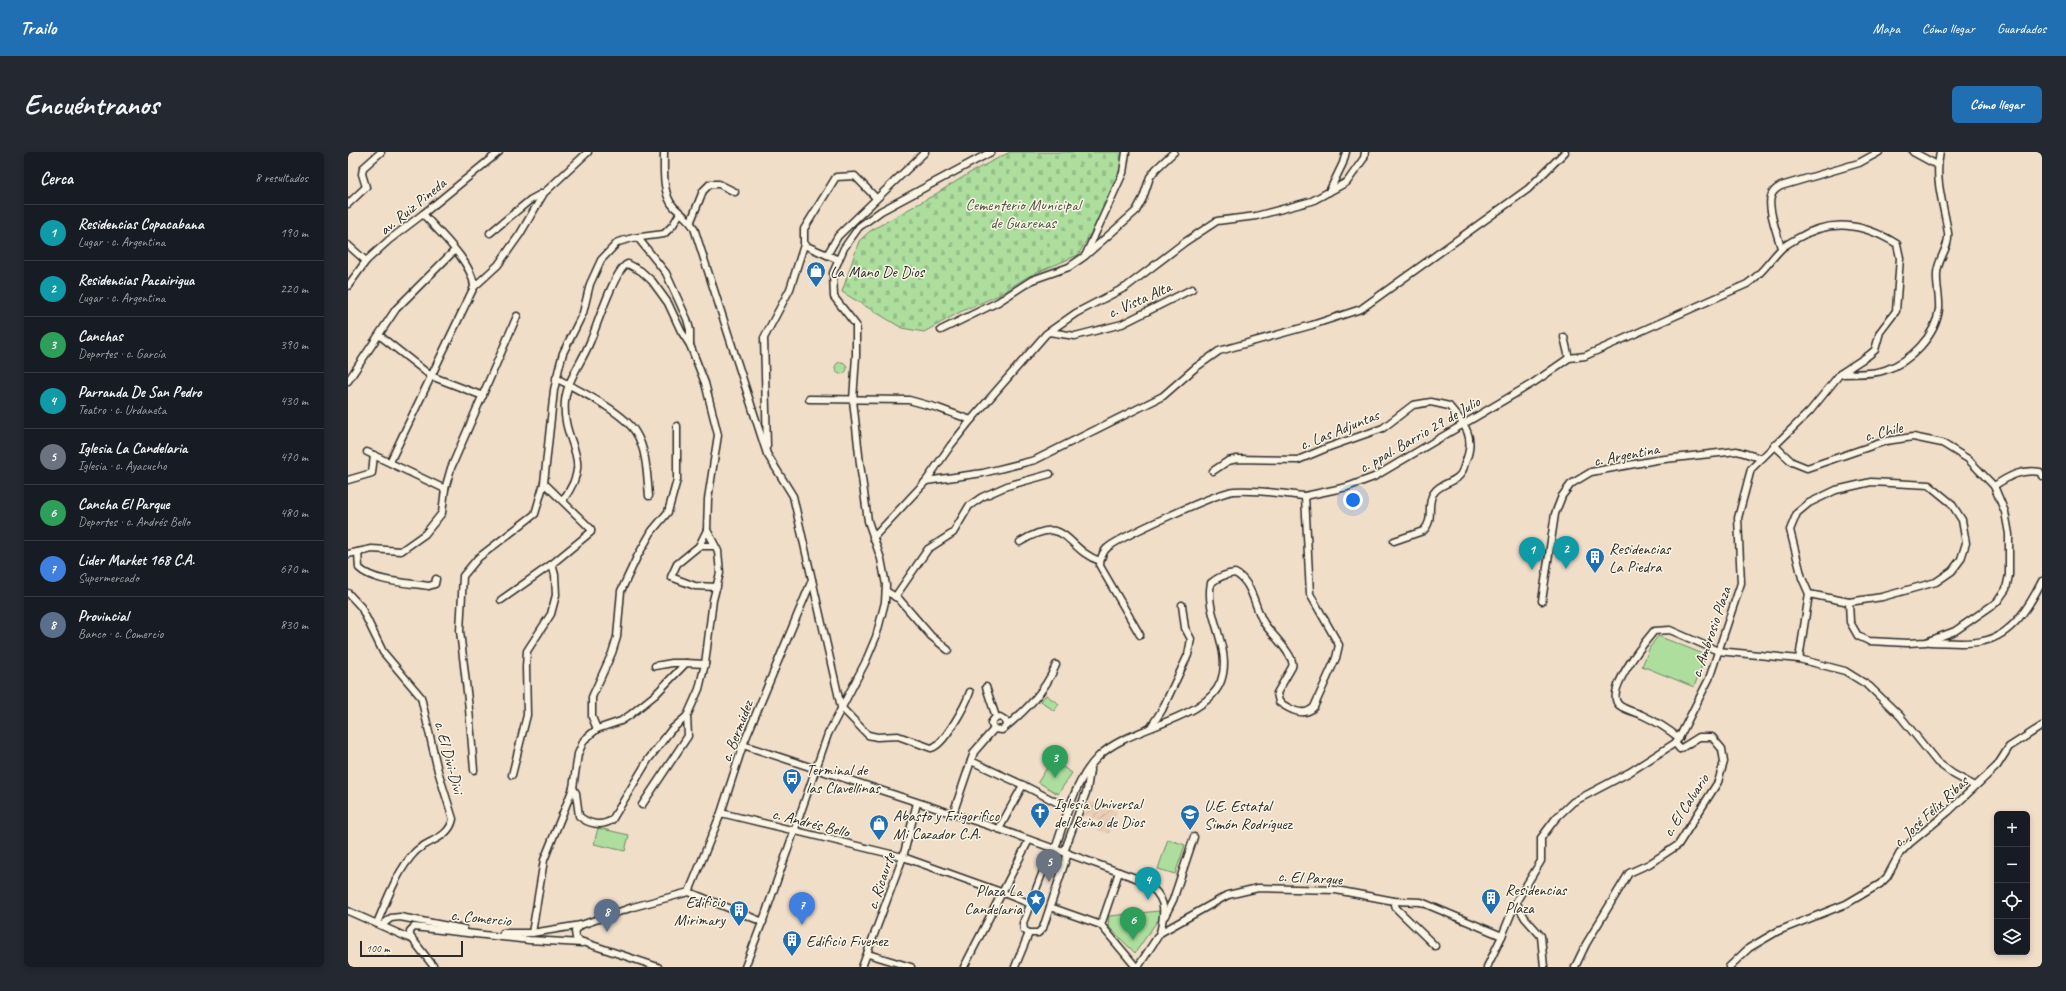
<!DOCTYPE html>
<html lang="es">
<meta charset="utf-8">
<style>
:root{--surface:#171b24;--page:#242831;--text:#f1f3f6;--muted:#9ea1a6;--line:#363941;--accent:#1f6fb2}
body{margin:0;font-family:Caveat,sans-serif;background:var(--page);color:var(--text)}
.controls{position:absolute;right:12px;bottom:12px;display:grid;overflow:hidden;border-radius:6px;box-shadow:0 2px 6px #0003}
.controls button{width:36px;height:36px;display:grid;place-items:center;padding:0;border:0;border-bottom:1px solid var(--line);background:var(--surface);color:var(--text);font:20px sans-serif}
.scale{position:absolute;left:12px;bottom:10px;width:103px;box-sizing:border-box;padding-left:4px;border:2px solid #2b2b2b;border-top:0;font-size:11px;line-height:14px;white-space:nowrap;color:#2b2b2b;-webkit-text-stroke:3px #fcf5e5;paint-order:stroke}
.you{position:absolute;left:1005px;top:348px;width:14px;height:14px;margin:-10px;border:3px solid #fff;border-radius:50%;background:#1a73e8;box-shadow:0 0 0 6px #1a73e833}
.badge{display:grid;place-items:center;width:26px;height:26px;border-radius:50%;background:var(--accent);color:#fff;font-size:13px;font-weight:700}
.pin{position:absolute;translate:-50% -33px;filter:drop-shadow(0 1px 2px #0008)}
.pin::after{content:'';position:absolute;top:21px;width:14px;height:12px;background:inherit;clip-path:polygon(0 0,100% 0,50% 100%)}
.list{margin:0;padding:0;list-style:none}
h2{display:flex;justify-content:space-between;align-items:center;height:52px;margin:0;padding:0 16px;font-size:17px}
h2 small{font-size:13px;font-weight:400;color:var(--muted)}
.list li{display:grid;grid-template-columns:26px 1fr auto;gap:12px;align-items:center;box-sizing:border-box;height:56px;padding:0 16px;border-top:1px solid var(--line)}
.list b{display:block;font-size:15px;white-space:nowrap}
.list p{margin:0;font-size:13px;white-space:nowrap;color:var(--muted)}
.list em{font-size:13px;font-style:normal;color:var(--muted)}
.icon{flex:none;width:22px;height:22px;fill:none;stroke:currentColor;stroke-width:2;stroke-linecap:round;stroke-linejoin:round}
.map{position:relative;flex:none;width:1694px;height:815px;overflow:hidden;border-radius:6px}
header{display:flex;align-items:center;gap:24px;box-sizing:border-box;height:56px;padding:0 20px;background:var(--accent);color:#fff}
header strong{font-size:19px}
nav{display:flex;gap:22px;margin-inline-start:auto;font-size:14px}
.intro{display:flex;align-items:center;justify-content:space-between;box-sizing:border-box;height:96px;padding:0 24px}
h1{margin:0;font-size:28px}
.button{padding:10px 18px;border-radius:6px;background:var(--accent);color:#fff;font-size:14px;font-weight:700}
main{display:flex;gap:24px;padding:0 24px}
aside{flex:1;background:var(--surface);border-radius:6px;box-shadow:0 2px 6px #0003}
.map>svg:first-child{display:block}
.industrial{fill:url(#industrial-furrows)}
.green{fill:#adde9e;stroke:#6c8464}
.cemetery{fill:url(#cemetery-stones);stroke:#6c8464}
.park{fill:url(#park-tufts);stroke:#6c8464}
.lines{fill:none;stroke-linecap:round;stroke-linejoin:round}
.minor-casing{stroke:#2b2b2b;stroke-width:9}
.minor{stroke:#fcf5e5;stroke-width:6}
.labels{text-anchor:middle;stroke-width:3;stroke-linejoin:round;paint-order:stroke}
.park-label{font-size:16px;fill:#4c5848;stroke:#fcf5e5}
.street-label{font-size:16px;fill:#2b2b2b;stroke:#fcf5e5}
.poi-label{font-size:16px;fill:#2b2b2b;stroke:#fcf5e5;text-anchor:start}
</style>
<header>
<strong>Trailo</strong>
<nav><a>Mapa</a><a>Cómo llegar</a><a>Guardados</a></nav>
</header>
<div class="intro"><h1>Encuéntranos</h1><a class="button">Cómo llegar</a></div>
<main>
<aside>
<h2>Cerca<small>8 resultados</small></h2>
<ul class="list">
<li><span class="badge" style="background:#0f9aa8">1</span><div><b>Residencias Copacabana</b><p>Lugar · c. Argentina</p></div><em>190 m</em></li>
<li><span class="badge" style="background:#0f9aa8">2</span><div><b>Residencias Pacairigua</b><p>Lugar · c. Argentina</p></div><em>220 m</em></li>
<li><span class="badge" style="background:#2e9e5b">3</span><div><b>Canchas</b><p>Deportes · c. García</p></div><em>390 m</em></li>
<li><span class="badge" style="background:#0f9aa8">4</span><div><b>Parranda De San Pedro</b><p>Teatro · c. Urdaneta</p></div><em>430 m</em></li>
<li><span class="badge" style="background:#6b7280">5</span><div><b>Iglesia La Candelaria</b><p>Iglesia · c. Ayacucho</p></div><em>470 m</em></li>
<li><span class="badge" style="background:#2e9e5b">6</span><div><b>Cancha El Parque</b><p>Deportes · c. Andrés Bello</p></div><em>480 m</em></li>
<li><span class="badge" style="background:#3f7fe0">7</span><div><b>Lider Market 168 C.A.</b><p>Supermercado</p></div><em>670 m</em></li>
<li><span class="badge" style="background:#5c6f8a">8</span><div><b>Provincial</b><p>Banco · c. Comercio</p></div><em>830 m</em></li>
</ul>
</aside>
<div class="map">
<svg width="1694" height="815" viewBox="0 0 1694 815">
<defs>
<pattern id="industrial-furrows" width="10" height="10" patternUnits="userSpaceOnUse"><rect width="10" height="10" fill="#e9ceb6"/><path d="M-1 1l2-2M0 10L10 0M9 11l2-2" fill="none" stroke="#c8b19d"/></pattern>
<pattern id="cemetery-stones" width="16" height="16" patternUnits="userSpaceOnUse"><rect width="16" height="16" fill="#adde9e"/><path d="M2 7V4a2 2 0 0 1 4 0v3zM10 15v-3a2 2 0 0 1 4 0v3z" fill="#95bf88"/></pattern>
<pattern id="park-tufts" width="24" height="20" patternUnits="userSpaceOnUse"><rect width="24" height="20" fill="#adde9e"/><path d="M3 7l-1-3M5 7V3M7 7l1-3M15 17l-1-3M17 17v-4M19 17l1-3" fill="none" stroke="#95bf88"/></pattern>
</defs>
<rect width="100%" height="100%" fill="#f1dec9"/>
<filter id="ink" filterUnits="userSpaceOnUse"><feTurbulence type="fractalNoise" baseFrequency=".025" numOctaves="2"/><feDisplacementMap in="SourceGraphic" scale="8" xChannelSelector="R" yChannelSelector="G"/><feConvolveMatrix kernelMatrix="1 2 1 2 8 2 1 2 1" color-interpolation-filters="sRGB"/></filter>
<g filter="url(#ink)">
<path class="industrial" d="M742,649L769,659L761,682L749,678L752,669L737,663Z"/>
<g class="green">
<circle cx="493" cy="216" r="6"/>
<path d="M1310,484L1358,503L1346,535L1294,514L1302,495Z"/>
<path d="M698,543L711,552L706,559L693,549Z"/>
<path d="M704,608L724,621L710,642L690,630Z"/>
<path d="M250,676L281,683L277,699L246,692Z"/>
<path d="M820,687L837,693L827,722L810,717Z"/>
<path d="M811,759L812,765L787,801L760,774L761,764Z"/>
</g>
<path class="cemetery" d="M662,0H775L773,15L750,69L730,103L679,125L651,143L612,160L576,180L554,176L494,140L511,89L522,79L586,43L625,19Z"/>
<path class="park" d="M705,699L717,703L712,716L701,712Z"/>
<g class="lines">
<g class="minor-casing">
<g id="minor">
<path d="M316,0C316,16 314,43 326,55C333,62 341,67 346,76L419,302L445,344L493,555L520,583L529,585L550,584L583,596C596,594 618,552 622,540"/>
<path d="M1565,0L1589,13"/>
<path d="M981,40L995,11L998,0"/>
<path d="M0,52L18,35L14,22L15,16L33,0"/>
<path d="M343,69L355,39L362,32H371L387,40"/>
<path d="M142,81L182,48L195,41"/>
<path d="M290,86L318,121L339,167L342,178V193"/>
<path d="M0,93L18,109"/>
<path d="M456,93L491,108"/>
<path d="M1433,96C1430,84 1419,56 1423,45C1424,39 1429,36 1433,34L1511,11L1531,0"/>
<path d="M738,102L775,21L778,0"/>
<path d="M479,103L490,84L577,0"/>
<path d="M0,134L18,109L41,88L75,62L151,0"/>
<path d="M126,135L150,113L172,82L196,41L240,0"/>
<path d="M593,178L650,150L684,128L721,115L737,104L788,59L795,46L802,25L808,17L826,0"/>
<path d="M701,180L727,184L774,172L844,137"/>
<path d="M31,183L83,224L135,244"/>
<path d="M1216,185L1221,206"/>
<path d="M208,226C230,238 276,260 288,281C299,299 299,324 301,344"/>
<path d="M0,229L48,157L107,98"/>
<path d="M461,247L561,248L590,256L623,268"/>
<path d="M1426,293L1444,310L1459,316L1538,289L1565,285L1594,291L1620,307L1646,334L1657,360L1661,382V423L1658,437L1649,450L1607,479L1578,490L1559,491L1521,489L1510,484L1502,470L1501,450"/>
<path d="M419,294L416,186L442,137L456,93V77L488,25L507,24L528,46"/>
<path d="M19,300L97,337"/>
<path d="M42,310L126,135C125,111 91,80 75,62"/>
<path d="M865,319L880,309L889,307L950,308L981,295L1035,276L1065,253L1083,250L1101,254C1118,273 1128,286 1117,311C1116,315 1114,322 1110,325C1102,332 1091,332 1085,342C1078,354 1087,368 1075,379L1046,389"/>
<path d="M0,328L24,321L26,303"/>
<path d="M578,329L635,321L687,308L815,244L847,216L871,199L964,173L1013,157L1180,37L1217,0"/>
<path d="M1646,334C1661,324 1673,317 1692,320L1694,324"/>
<path d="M215,348C248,304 213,294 217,249C219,228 234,210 242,190C248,177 267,115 280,112L293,119L304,129L320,151L333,179L342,193L357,231L370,283L360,347L359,378L370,399L372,421L365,448L357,512L351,537L339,564L323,578L300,608L264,668C253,675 240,672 231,664L228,641L225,636"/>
<path d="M359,378L351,394L329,412L323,425L347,434L369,435"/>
<path d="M525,386L578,329L603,293L623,268L698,182L728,161L778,135L837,90L869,69L908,64L964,49L999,30L1016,6L1017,0"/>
<path d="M672,390C721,360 716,397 752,409"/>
<path d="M351,394H367"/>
<path d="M10,400L11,416C25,430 62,431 81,434L87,432L88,427"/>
<path d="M0,402L24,397L53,399L77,382L94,361L97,337L103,316L169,164"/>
<path d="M538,439L551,447L583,484L600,498"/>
<path d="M0,441L13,455L35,500L73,545L90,619L105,667C101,687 79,688 67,700C49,719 39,748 29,771"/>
<path d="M547,445L580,397L605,381L621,354L634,345L659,334L702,322"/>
<path d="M153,448L204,412L243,380V377L196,331"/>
<path d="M1194,449L1207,362L1214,344L1223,332L1243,320L1308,308L1389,299L1412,306"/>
<path d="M792,483L752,414C752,408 754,402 758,397C769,386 871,340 886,339C909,337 934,342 957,344"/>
<path d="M1582,490C1599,490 1619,493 1635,489C1664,484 1682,453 1694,429"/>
<path d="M1451,507L1461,442L1454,426L1442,378L1449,361L1461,351L1488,338L1523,330L1581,333L1603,351L1614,368L1618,391L1613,407L1604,419L1588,430L1534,445L1501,450L1461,442"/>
<path d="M307,514L324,511H338"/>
<path d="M638,535L648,565"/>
<path d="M658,574L657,568L652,565L646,567L643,571L646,577L654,578C676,560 697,540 708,513"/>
<path d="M803,575L814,558L840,503L843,487L837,476L834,453"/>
<path d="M249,577L244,565V545L264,501L269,485L273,439L289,405L304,379L320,360L329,328V274"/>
<path d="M1331,586C1320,577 1307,569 1294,563C1287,560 1277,558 1271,553C1256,540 1296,491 1306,479L1322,478L1370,499L1451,507L1497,519L1521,534L1552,564L1589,610L1605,622L1627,634"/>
<path d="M395,593L651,677L796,729C818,745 818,756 812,781"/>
<path d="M623,609L675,633L718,655"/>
<path d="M126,618L121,557L112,479L115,424L130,406L187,362L196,331L206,238L211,216L215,201L235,161L242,132L253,108L270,90L285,86L316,82L325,73L332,61"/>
<path d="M164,623L179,563L178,515L179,499L203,462L208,443L207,423L204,412"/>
<path d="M294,653L340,584L339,564"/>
<path d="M373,661L555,705L653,740L683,752"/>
<path d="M605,662L626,600L646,577"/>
<path d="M651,677L675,633"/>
<path d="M704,696L675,771L676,778L681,781H690L695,776L720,701"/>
<path d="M707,697C718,666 727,627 751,604C781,574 859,568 873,529C885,496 856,463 863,431C870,425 878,422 887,421C905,430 906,455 916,471C923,482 948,504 944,515L929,541L931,550C941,557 956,566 966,555L988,506L991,493L962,442L957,344L999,335L1026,325L1185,231L1221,206L1237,204L1399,132C1414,122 1421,109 1433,97C1437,93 1443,90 1448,87C1483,66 1515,71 1549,92L1552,106L1548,159L1532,180L1527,198L1521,203L1492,222"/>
<path d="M716,700L739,638L742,618"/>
<path d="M341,740L373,661L395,593L464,428"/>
<path d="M1046,749L1048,756L1087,794"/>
<path d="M1168,750L1177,766L1193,784L1196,815"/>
<path d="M702,755L753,773L788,815"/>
<path d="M0,759L63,787"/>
<path d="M817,764L825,748L846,685"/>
<path d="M34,773L43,766L52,765L116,777"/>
<path d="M753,773L771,720"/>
<path d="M155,781H184L233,773"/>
<path d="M184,781L196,708L225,636L230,602L236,588L249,577L273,569L282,563L307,543L338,511L357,512"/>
<path d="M520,802L563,815"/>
<path d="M86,815L62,784V779L66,775L181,788L234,791"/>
<path d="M310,815L232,789L228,786L227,779L233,773L285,755L341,740L415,770"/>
<path d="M397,815L417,763L480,582L517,511L528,485L537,450L538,433L533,407L520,369L512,312L505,248L508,204V173L486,145L485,121L496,96L511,75L533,59L643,0"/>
<path d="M514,815L555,705L569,651"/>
<path d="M616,815L681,688"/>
<path d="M667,815L681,781"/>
<path d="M790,815L812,781L880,743L910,736L988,738L1046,749L1073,750L1154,784"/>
<path d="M1139,815L1154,784L1168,750L1193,709V686L1208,666L1225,650L1282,620L1327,591L1331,586L1361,527L1393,431L1390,366L1403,317L1462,259L1492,222C1506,221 1524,223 1537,218C1562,210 1588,184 1591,157C1592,145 1588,133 1589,121C1590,106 1602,95 1600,81C1596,53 1586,29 1592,0"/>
<path d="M1227,815L1238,792L1281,721L1301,712L1330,693L1370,630L1376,610L1374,597L1364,585H1351L1332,597L1327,591"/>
<path d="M1381,815L1401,796L1430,779L1498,752L1532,732L1539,725L1552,701L1562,691L1600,660L1649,614L1661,595L1694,574"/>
</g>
</g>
<use href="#minor" class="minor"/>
</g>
</g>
<defs>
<g id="shop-pin" transform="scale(1)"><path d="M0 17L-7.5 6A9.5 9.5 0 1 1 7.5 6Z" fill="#1f6fb2" stroke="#fcf5e5"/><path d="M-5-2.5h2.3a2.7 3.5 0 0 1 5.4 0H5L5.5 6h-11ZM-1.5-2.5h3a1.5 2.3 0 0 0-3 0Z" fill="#fff"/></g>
<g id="building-pin" transform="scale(1)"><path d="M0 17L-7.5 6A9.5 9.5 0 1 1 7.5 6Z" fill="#1f6fb2" stroke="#fcf5e5"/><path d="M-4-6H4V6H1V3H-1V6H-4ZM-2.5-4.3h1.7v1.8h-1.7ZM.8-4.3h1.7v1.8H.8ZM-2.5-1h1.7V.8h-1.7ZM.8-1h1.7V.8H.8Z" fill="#fff"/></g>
<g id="bus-pin" transform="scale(1)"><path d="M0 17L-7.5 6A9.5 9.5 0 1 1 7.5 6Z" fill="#1f6fb2" stroke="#fcf5e5"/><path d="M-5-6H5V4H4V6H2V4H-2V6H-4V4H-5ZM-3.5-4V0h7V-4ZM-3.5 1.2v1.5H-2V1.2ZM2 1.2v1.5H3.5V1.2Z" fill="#fff"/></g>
<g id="church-pin" transform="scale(1)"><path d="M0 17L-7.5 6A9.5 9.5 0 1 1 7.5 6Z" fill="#1f6fb2" stroke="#fcf5e5"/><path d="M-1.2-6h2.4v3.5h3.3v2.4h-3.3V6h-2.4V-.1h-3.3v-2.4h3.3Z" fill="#fff"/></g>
<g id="school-pin" transform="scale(1)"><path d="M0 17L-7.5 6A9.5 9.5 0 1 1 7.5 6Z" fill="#1f6fb2" stroke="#fcf5e5"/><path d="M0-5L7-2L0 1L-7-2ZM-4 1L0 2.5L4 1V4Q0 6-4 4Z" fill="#fff"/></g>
<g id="sight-pin" transform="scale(1)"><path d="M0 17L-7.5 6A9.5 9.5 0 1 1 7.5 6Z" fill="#1f6fb2" stroke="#fcf5e5"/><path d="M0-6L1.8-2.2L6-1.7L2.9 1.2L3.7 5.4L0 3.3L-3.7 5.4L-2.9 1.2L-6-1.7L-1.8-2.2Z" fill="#fff"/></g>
</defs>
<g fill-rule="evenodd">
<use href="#shop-pin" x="468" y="119"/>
<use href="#building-pin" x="1247" y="405"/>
<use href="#bus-pin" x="444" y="626"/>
<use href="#church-pin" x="692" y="660"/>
<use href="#school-pin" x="842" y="662"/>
<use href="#shop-pin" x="531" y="672"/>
<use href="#building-pin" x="1143" y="746"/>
<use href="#sight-pin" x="688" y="747"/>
<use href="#building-pin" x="391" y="758"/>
<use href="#building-pin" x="444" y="788"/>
</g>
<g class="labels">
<g class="park-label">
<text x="675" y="58">Cementerio Municipal<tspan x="675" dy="18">de Guarenas</tspan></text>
</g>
<g class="street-label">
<text transform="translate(64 54) rotate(-39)" y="6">av. Ruiz Pineda</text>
<text transform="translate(791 147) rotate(-24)" y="6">c. Vista Alta</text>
<text transform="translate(991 277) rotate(-22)" y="6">c. Las Adjuntas</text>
<text transform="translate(1535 279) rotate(-14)" y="6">c. Chile</text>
<text transform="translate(1071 282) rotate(-30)" y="6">c. ppal. Barrio 29 de Julio</text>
<text transform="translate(1278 302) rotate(-11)" y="6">c. Argentina</text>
<text transform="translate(1362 480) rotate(-71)" y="6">c. Ambrosio Plaza</text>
<text transform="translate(388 579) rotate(-69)" y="6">c. Bermúdez</text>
<text transform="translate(102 605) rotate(75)" y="6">c. El Divi-Divi</text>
<text transform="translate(1337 653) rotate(-57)" y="6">c. El Calvario</text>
<text transform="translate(1582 659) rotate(-43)" y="6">c. José Félix Ribas</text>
<text transform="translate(463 670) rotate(14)" y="6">c. Andrés Bello</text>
<text transform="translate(962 725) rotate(3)" y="6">c. El Parque</text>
<text transform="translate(532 729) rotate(-71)" y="6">c. Ricaurte</text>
<text transform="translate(133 765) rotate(6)" y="6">c. Comercio</text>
</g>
<g class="poi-label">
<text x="482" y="125">La Mano De Dios</text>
<text x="1261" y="402">Residencias<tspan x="1261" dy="18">La Piedra</tspan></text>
<text x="458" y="623">Terminal de<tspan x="458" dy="18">las Clavellinas</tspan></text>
<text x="706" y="657">Iglesia Universal<tspan x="706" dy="18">del Reino de Dios</tspan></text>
<text x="856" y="659">U.E. Estatal<tspan x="856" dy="18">Simón Rodríguez</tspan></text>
<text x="545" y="669">Abasto y Frigorifico<tspan x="545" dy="18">Mi Cazador C.A.</tspan></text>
<text x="1157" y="743">Residencias<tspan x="1157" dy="18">Plaza</tspan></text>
<text x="674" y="744" text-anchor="end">Plaza La<tspan x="674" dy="18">Candelaria</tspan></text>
<text x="377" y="755" text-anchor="end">Edificio<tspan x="377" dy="18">Mirimary</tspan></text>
<text x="458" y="794">Edificio Fivenez</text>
</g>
</g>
</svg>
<div class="controls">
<button>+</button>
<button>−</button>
<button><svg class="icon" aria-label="locate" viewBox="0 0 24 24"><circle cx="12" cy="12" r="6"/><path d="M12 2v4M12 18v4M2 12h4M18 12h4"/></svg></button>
<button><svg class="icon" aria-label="layers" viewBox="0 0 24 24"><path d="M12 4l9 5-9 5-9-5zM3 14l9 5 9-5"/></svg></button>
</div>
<div class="scale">100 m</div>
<div class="you"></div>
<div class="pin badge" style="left:1184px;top:418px;background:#0f9aa8">1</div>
<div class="pin badge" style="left:1218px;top:417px;background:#0f9aa8">2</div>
<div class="pin badge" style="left:707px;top:626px;background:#2e9e5b">3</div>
<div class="pin badge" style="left:800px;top:748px;background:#0f9aa8">4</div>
<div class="pin badge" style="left:701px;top:730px;background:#6b7280">5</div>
<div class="pin badge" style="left:785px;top:788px;background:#2e9e5b">6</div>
<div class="pin badge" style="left:454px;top:773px;background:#3f7fe0">7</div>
<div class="pin badge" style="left:259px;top:780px;background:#5c6f8a">8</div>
</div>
</main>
